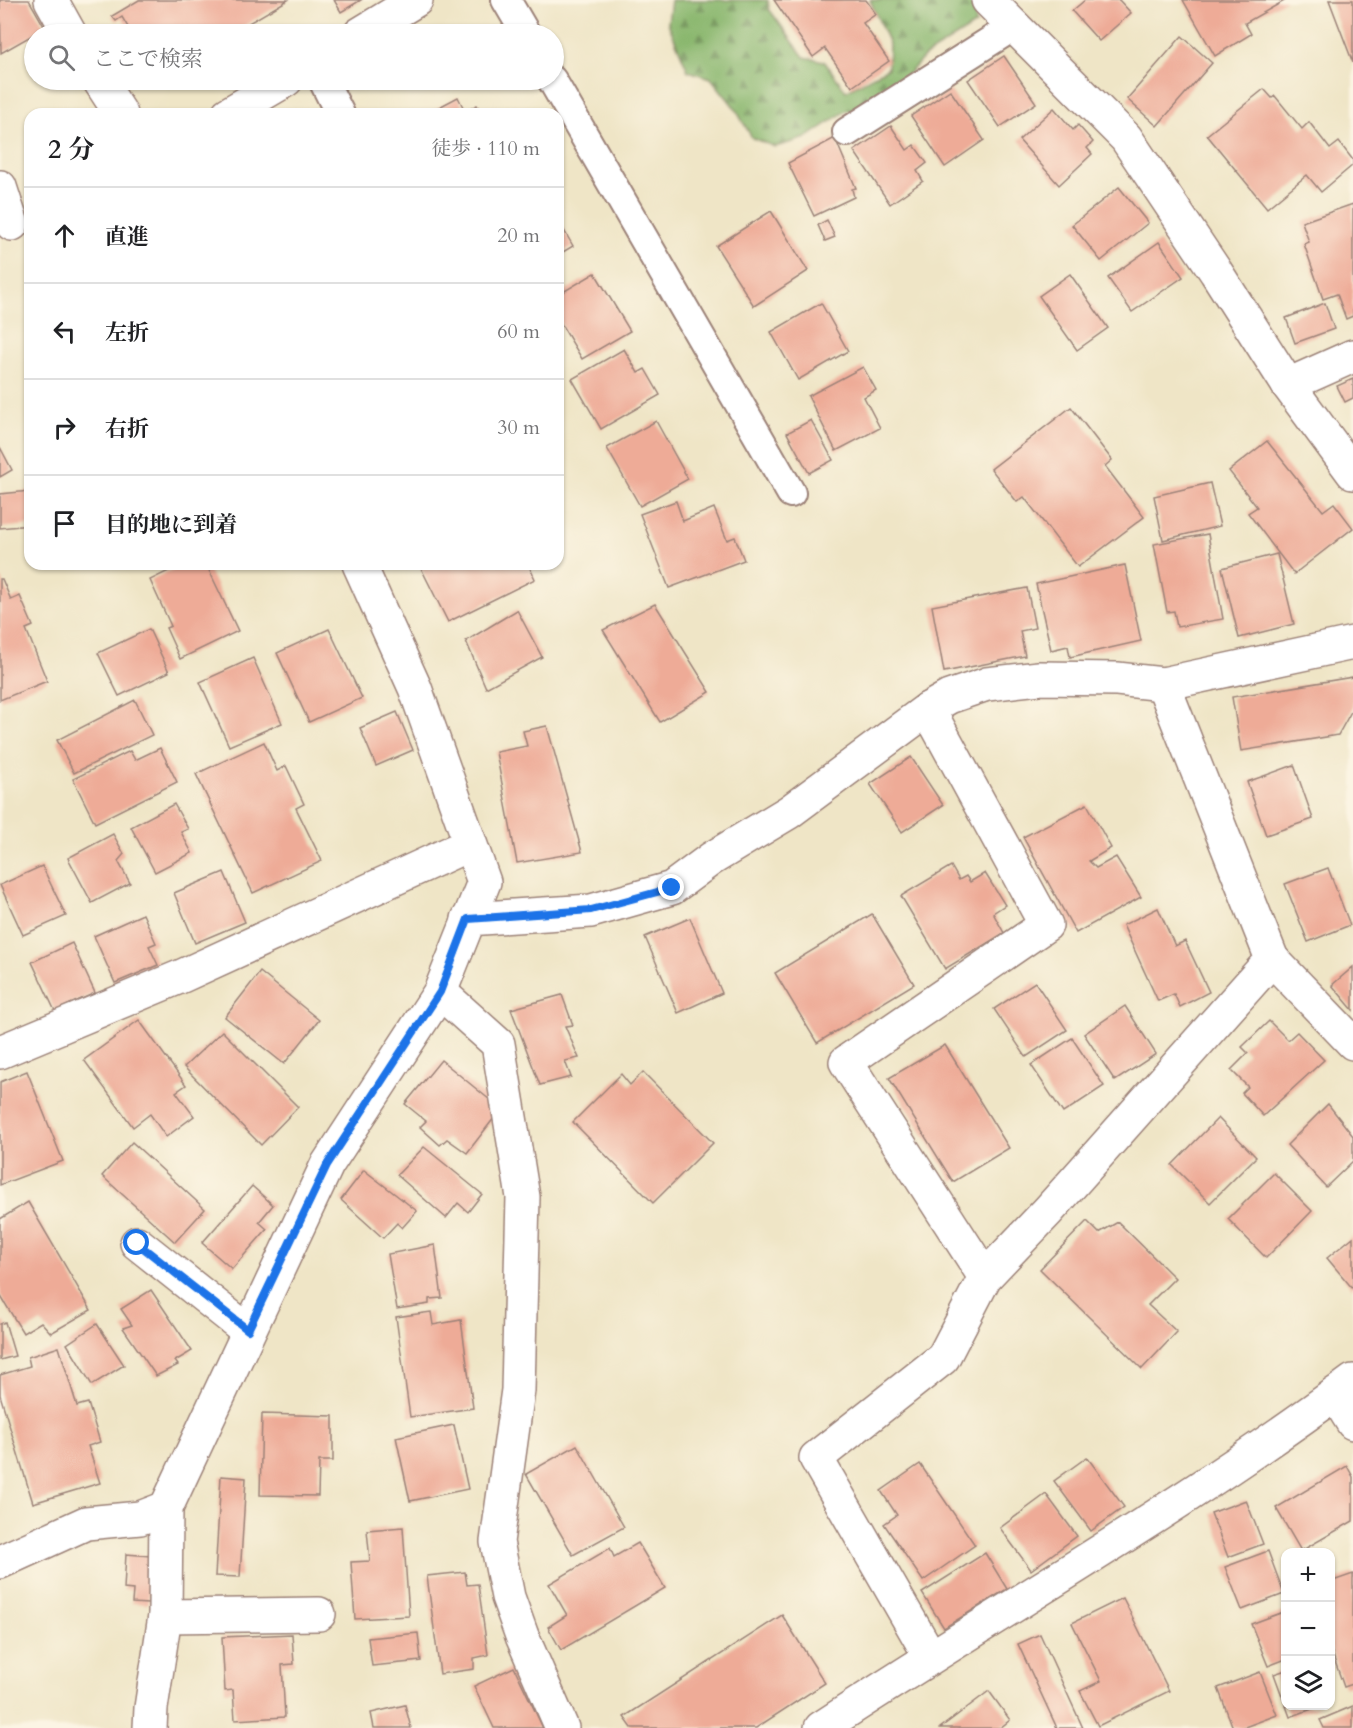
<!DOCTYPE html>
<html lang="ja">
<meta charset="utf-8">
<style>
:root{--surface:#fff;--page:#f2f2f2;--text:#202124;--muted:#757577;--line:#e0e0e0}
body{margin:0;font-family:Cardo,"Noto Serif JP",serif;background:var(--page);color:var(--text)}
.controls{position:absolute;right:18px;bottom:18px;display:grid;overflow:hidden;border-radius:12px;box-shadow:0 2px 4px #0004}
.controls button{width:54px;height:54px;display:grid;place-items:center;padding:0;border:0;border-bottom:2px solid var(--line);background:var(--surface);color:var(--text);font:30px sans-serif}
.stop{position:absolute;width:18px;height:18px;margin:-14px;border:4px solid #1a73e8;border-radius:50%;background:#fff}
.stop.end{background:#1a73e8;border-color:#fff;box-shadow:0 2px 6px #0008}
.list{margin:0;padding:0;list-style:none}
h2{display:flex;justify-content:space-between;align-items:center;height:78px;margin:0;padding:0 24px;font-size:26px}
h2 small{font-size:20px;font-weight:400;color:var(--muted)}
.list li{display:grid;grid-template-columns:39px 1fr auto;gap:18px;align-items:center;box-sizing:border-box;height:96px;padding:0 24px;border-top:2px solid var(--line)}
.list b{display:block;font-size:22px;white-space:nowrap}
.list em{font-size:20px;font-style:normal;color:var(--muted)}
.icon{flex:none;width:33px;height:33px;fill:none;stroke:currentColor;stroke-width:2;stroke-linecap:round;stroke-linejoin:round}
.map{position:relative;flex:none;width:1353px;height:1728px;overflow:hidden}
.search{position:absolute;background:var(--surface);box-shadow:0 2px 4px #0004;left:24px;top:24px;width:540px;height:66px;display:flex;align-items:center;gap:15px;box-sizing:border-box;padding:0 21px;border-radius:33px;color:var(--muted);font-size:22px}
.panel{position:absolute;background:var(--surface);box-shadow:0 2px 4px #0004;left:24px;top:108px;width:540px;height:462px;border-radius:18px}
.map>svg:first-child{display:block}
.forest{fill:url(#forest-firs);stroke:#6a6b4c;stroke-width:1.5}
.building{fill:#eeab97}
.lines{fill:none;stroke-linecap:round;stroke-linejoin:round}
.lane-casing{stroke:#9c8278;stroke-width:32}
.street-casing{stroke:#9c8278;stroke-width:36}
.lane{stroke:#fff;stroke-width:28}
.street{stroke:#fff;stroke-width:33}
.route{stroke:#1a73e8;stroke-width:8}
</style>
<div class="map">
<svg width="1353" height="1728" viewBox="0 0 1353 1728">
<defs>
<pattern id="forest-firs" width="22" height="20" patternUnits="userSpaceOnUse" patternTransform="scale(1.5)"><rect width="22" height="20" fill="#8ab76e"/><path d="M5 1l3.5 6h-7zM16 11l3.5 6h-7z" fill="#73945b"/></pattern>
</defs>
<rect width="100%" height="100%" fill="#fcf5e5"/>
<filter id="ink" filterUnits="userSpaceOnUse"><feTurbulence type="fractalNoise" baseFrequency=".0167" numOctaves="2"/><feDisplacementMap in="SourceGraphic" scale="12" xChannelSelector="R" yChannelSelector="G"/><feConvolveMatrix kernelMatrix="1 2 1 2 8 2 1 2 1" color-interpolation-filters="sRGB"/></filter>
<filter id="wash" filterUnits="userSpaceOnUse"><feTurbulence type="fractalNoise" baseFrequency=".008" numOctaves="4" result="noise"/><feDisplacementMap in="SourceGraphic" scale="24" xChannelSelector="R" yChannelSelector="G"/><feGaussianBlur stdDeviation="1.35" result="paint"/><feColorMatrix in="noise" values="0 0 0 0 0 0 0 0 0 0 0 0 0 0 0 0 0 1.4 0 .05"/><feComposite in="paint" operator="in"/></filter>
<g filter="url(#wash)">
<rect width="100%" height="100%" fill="#efe5c6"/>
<path class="forest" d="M671,0H768L769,9L804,57L824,61L846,91L888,68L889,44L870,0H969L974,6L976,24L925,56L896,87L873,108L846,111L806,138L775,147L752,138L735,108L711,78L688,71L668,23Z"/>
<g id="blocks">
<g class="building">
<path d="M0,0H29L45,28L1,53Z"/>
<path d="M139,0H288L230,34H132L122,17L116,21L112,16Z"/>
<path d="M334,0H361L341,12Z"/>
<path d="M774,0H866L876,14L863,23L889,61L852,87L825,48L813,57Z"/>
<path d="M1085,0H1119L1131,13L1099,41L1072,11Z"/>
<path d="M1183,0H1286L1245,23L1251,34L1215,56Z"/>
<path d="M1329,0H1353V63Z"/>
<path d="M1182,36L1212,63L1157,126L1127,99Z"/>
<path d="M1004,56L1036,103L1000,127L968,80Z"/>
<path d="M1264,89L1272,98L1275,96L1302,129L1309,122L1330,149L1339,142L1353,160V165L1321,192L1307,175L1267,208L1207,135Z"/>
<path d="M950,90L984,140L945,167L911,116Z"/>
<path d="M458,97L465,111L477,105L482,114H426Z"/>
<path d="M1054,108L1073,130L1078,125L1093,142L1087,148L1092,154L1059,185L1019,140Z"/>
<path d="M891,126L907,150L914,145L927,163L917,171L923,181L890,204L854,151Z"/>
<path d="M835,138L856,188L852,189L854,197L814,216L788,163Z"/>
<path d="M1119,187L1148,223L1101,261L1072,225Z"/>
<path d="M1353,204V316L1346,319L1337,294L1323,299L1304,244L1309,242L1302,222Z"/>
<path d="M771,211L808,271L754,306L716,246Z"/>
<path d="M558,220L573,246L558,255Z"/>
<path d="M827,220L835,237L825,241L818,225Z"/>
<path d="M1159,242L1183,277L1132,312L1108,278Z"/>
<path d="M595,273L630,331L582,359L558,319V295Z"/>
<path d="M1070,274L1108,328L1077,350L1039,296Z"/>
<path d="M821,303L848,351L798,380L771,332Z"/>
<path d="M1325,303L1334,329L1295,343L1286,318Z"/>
<path d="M624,349L638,373L645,369L660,395L601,429L572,379Z"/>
<path d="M863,367L876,390L864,397L880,428L836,451L808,396Z"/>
<path d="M1353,379V398L1345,402L1337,386Z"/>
<path d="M1071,407L1112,460L1105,466L1144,517L1078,567L1024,497L1017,502L991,469Z"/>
<path d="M811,420L833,460L809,473L787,433Z"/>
<path d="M656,421L688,479L640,506L607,448Z"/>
<path d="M1267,441L1323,511L1334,503L1353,528L1294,574L1248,513L1257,507L1229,471Z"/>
<path d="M0,447L12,470L0,477Z"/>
<path d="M1210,483L1220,526L1163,540L1154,496Z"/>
<path d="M30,491V525L0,528V494Z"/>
<path d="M676,501L683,521L714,508L727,540L735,537L744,560L669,588L640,514Z"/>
<path d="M1208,534L1223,619L1177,627L1174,611L1167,612L1154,544Z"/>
<path d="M1277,554L1294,624L1239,638L1222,568Z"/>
<path d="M183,564H206L238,631L180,659L166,628L171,626L150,580Z"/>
<path d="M419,564H528L535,579L448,622Z"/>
<path d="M1125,565L1141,641L1070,657L1068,646L1051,650L1036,584Z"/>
<path d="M0,579H2L11,600L20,596L33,626L26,629L47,681L0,700Z"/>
<path d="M1027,588L1035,628L1020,631L1025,656L944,672L932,606Z"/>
<path d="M655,604L710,692L660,722L603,630Z"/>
<path d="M517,610L542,657L486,688L466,641Z"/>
<path d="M149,629L169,672L119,696L98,653Z"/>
<path d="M329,629L362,698L309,722L277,653Z"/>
<path d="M253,658L282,723L229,746L200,682Z"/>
<path d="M1353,677V708L1338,735L1241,751L1232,697Z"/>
<path d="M135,700L152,735L74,773L57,740Z"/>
<path d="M397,712L413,750L376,766L360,728Z"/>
<path d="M547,726L582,852L517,863L496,752L527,746L523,731Z"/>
<path d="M264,742L277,771L286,766L304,804L296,808L322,861L253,893L196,774Z"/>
<path d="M160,748L177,782L95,823L73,779L130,751L135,760Z"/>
<path d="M911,757L943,805L902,832L870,784Z"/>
<path d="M1294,765L1313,819L1266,835L1247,782Z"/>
<path d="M174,804L188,829L181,832L192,853L155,872L131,827Z"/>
<path d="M1087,804L1111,848L1089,861L1096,868L1116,857L1141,897L1076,933L1023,837Z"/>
<path d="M113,834L124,854L118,861L130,883L92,903L68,858Z"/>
<path d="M42,866L66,916L23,935L0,885Z"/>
<path d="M951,866L959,880L966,876L970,882L985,873L1005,905L993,913L1004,933L945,969L901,896Z"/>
<path d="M1328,868L1350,925L1308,942L1285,884Z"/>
<path d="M224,872L245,922L195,943L174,893Z"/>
<path d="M1158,908L1175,946L1185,941L1209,992L1180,1007L1174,994L1158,1001L1123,925Z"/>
<path d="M143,914L156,943L149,946L158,965L115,983L94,936Z"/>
<path d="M872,914L914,984L817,1043L775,973Z"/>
<path d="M690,918L722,993L678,1013L645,937Z"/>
<path d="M72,943L95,993L55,1011L32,962Z"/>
<path d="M1353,967V1010L1332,985Z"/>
<path d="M260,972L319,1020L284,1064L225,1017Z"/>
<path d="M1035,982L1067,1030L1026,1057L994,1009Z"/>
<path d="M562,995L573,1025L565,1026L579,1058L565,1061L571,1077L540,1085L511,1009Z"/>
<path d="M1125,1006L1156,1054L1115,1081L1084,1034Z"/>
<path d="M139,1020L186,1085L176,1092L194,1116L166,1137L150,1114L133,1127L84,1060Z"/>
<path d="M1269,1021L1288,1040L1297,1032L1324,1060L1263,1116L1242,1093L1248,1087L1231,1070L1248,1053L1242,1047Z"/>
<path d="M222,1031L298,1107L261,1145L184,1067Z"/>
<path d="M1072,1038L1104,1086L1063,1113L1031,1065Z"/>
<path d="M945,1045L1009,1148L953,1182L889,1078Z"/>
<path d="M441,1060L501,1109L467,1153L447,1139L440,1145L420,1127L426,1121L405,1104Z"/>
<path d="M27,1071L63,1161L0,1185V1082Z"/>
<path d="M643,1072L713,1143L653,1203L573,1122L621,1074L630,1085Z"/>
<path d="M1328,1104L1353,1136V1161L1326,1187L1287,1145Z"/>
<path d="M1218,1118L1256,1157L1210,1203L1172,1165Z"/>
<path d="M132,1142L205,1209L175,1242L102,1176Z"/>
<path d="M424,1147L482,1194L468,1212L458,1203L446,1218L397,1175Z"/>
<path d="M364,1170L417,1211L402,1228L397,1223L383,1238L341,1200Z"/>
<path d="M1274,1173L1312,1211L1266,1258L1228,1219Z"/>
<path d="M252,1186L273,1205L259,1222L267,1229L232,1269L202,1243Z"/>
<path d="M28,1202L91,1310L51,1333L41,1322L23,1333L0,1295V1219Z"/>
<path d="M1087,1221L1099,1233L1118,1222L1175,1278L1148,1305L1177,1332L1142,1369L1040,1269Z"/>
<path d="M1353,1237V1289L1327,1258Z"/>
<path d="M435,1245L442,1298L429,1299V1304L397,1309L388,1254Z"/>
<path d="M151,1290L192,1351L175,1361L178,1365L156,1376L123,1328L132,1325L121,1309Z"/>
<path d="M431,1312L433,1325L461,1320L473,1408L410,1417L396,1317Z"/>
<path d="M5,1322L15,1356L0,1360V1324Z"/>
<path d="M97,1324L124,1365L92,1385L67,1344Z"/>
<path d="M59,1347L77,1406L88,1403L100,1442L88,1446L100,1483L33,1503L0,1395V1375L30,1366L28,1357Z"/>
<path d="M262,1414L333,1416V1461H319L318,1496L260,1495Z"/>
<path d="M454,1425L468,1489L410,1501L396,1437Z"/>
<path d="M577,1445L624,1527L573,1555L526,1474Z"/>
<path d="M1087,1457L1124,1507L1091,1531L1054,1481Z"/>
<path d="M920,1464L975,1545L923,1581L884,1524L897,1515L881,1491Z"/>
<path d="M1347,1466L1353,1477V1521L1301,1551L1276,1508Z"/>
<path d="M221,1476L246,1478L240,1577L215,1576Z"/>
<path d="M1046,1494L1077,1536L1031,1570L1000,1528Z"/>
<path d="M1246,1500L1263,1544L1228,1557L1211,1513Z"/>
<path d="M403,1527L409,1616L355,1619L351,1562L370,1561L367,1530Z"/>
<path d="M638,1543L665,1588L561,1650L548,1627L567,1615L549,1584L610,1548L614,1557Z"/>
<path d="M1268,1551L1284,1594L1242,1610L1225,1567Z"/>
<path d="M985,1553L1007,1589L944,1628L922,1593Z"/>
<path d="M126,1554L151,1556L148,1604L132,1603L133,1590L124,1589Z"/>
<path d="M465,1572L467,1585L478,1584L488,1655L474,1658V1669L440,1674L427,1576Z"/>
<path d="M1353,1574V1684L1344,1687L1330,1647V1582Z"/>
<path d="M1123,1598L1169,1691L1098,1726L1080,1691L1101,1681L1072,1623Z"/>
<path d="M1286,1611V1659L1268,1666L1251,1624Z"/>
<path d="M782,1615L825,1683L756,1728H632L624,1717Z"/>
<path d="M418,1633L421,1661L372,1666L368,1638Z"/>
<path d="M292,1634L294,1664L282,1665L285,1717L235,1720L233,1690L225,1691L222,1637Z"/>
<path d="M1040,1634L1083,1728H1057L1018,1644Z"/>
<path d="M514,1667L543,1728H494L474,1686Z"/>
<path d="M1286,1670V1704H1285L1274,1674Z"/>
<path d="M1260,1672L1277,1715L1242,1728H1233L1218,1688Z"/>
<path d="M989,1691L1010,1720L1000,1728H940Z"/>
<path d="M405,1705L411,1728H374L371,1713Z"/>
<path d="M1286,1706H1320L1290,1717Z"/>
<path d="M1353,1706V1728H1324L1320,1720Z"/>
</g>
</g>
</g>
<g filter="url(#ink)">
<use href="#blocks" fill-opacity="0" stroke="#9c8278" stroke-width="1.5"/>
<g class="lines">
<g class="lane-casing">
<g id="lane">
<path d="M506,0L526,34"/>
<path d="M323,80L340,114"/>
<path d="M552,80L791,493"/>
<path d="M847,132L1000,35L1013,24"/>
</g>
</g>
<g class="street-casing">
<g id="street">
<path d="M51,0L70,34"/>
<path d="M988,0L1126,138L1216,272L1288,385L1353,473"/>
<path d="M360,34L416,0"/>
<path d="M99,80L121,114"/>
<path d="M228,114L286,80"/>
<path d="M0,187L12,224"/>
<path d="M1288,385L1353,356"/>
<path d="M928,709L1046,925L846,1062L985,1277"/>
<path d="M468,919L591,911L672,888L711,859L789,812L928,709L949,697L987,684L1039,678L1117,679L1163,684L1353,643"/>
<path d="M1272,959L1353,1043"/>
<path d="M440,992L498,1044L523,1197L518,1390L497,1542L508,1597L522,1636L562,1728"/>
<path d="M0,1052L182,976L470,844"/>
<path d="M137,1243L248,1331"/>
<path d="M1335,1394L1353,1423"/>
<path d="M0,1562L86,1523L140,1518L166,1508"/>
<path d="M165,1616L319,1614"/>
<path d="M930,1656L816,1458L943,1358L985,1277L1048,1211L1272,959L1163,684"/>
<path d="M150,1728L151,1708L165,1616L166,1508L327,1165L440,992L484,882L415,688L359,564"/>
<path d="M821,1728C997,1612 1184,1507 1353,1381"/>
</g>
</g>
<use href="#lane" class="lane"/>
<use href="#street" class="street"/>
</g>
</g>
<g class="lines" filter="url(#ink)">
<path class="route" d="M137,1243L248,1330L327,1165L440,992L468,919L591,910L672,888"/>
</g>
</svg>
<div class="controls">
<button>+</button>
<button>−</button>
<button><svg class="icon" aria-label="layers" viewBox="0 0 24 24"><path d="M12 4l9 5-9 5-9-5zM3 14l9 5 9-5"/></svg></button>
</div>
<div class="stop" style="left:137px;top:1243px"></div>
<div class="stop end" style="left:672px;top:888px"></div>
<div class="search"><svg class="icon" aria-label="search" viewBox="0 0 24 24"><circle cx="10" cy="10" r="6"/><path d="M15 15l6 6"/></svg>ここで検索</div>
<section class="panel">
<h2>2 分<small>徒歩 · 110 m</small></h2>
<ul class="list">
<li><svg class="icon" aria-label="ahead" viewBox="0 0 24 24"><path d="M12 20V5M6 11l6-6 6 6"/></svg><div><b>直進</b></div><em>20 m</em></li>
<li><svg class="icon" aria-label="left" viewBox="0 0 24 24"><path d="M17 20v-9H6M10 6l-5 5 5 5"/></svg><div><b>左折</b></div><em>60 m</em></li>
<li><svg class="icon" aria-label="right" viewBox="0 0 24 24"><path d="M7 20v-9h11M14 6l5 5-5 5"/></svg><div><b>右折</b></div><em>30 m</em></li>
<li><svg class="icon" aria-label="arrive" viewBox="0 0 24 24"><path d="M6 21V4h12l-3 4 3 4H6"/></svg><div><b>目的地に到着</b></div></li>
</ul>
</section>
</div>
